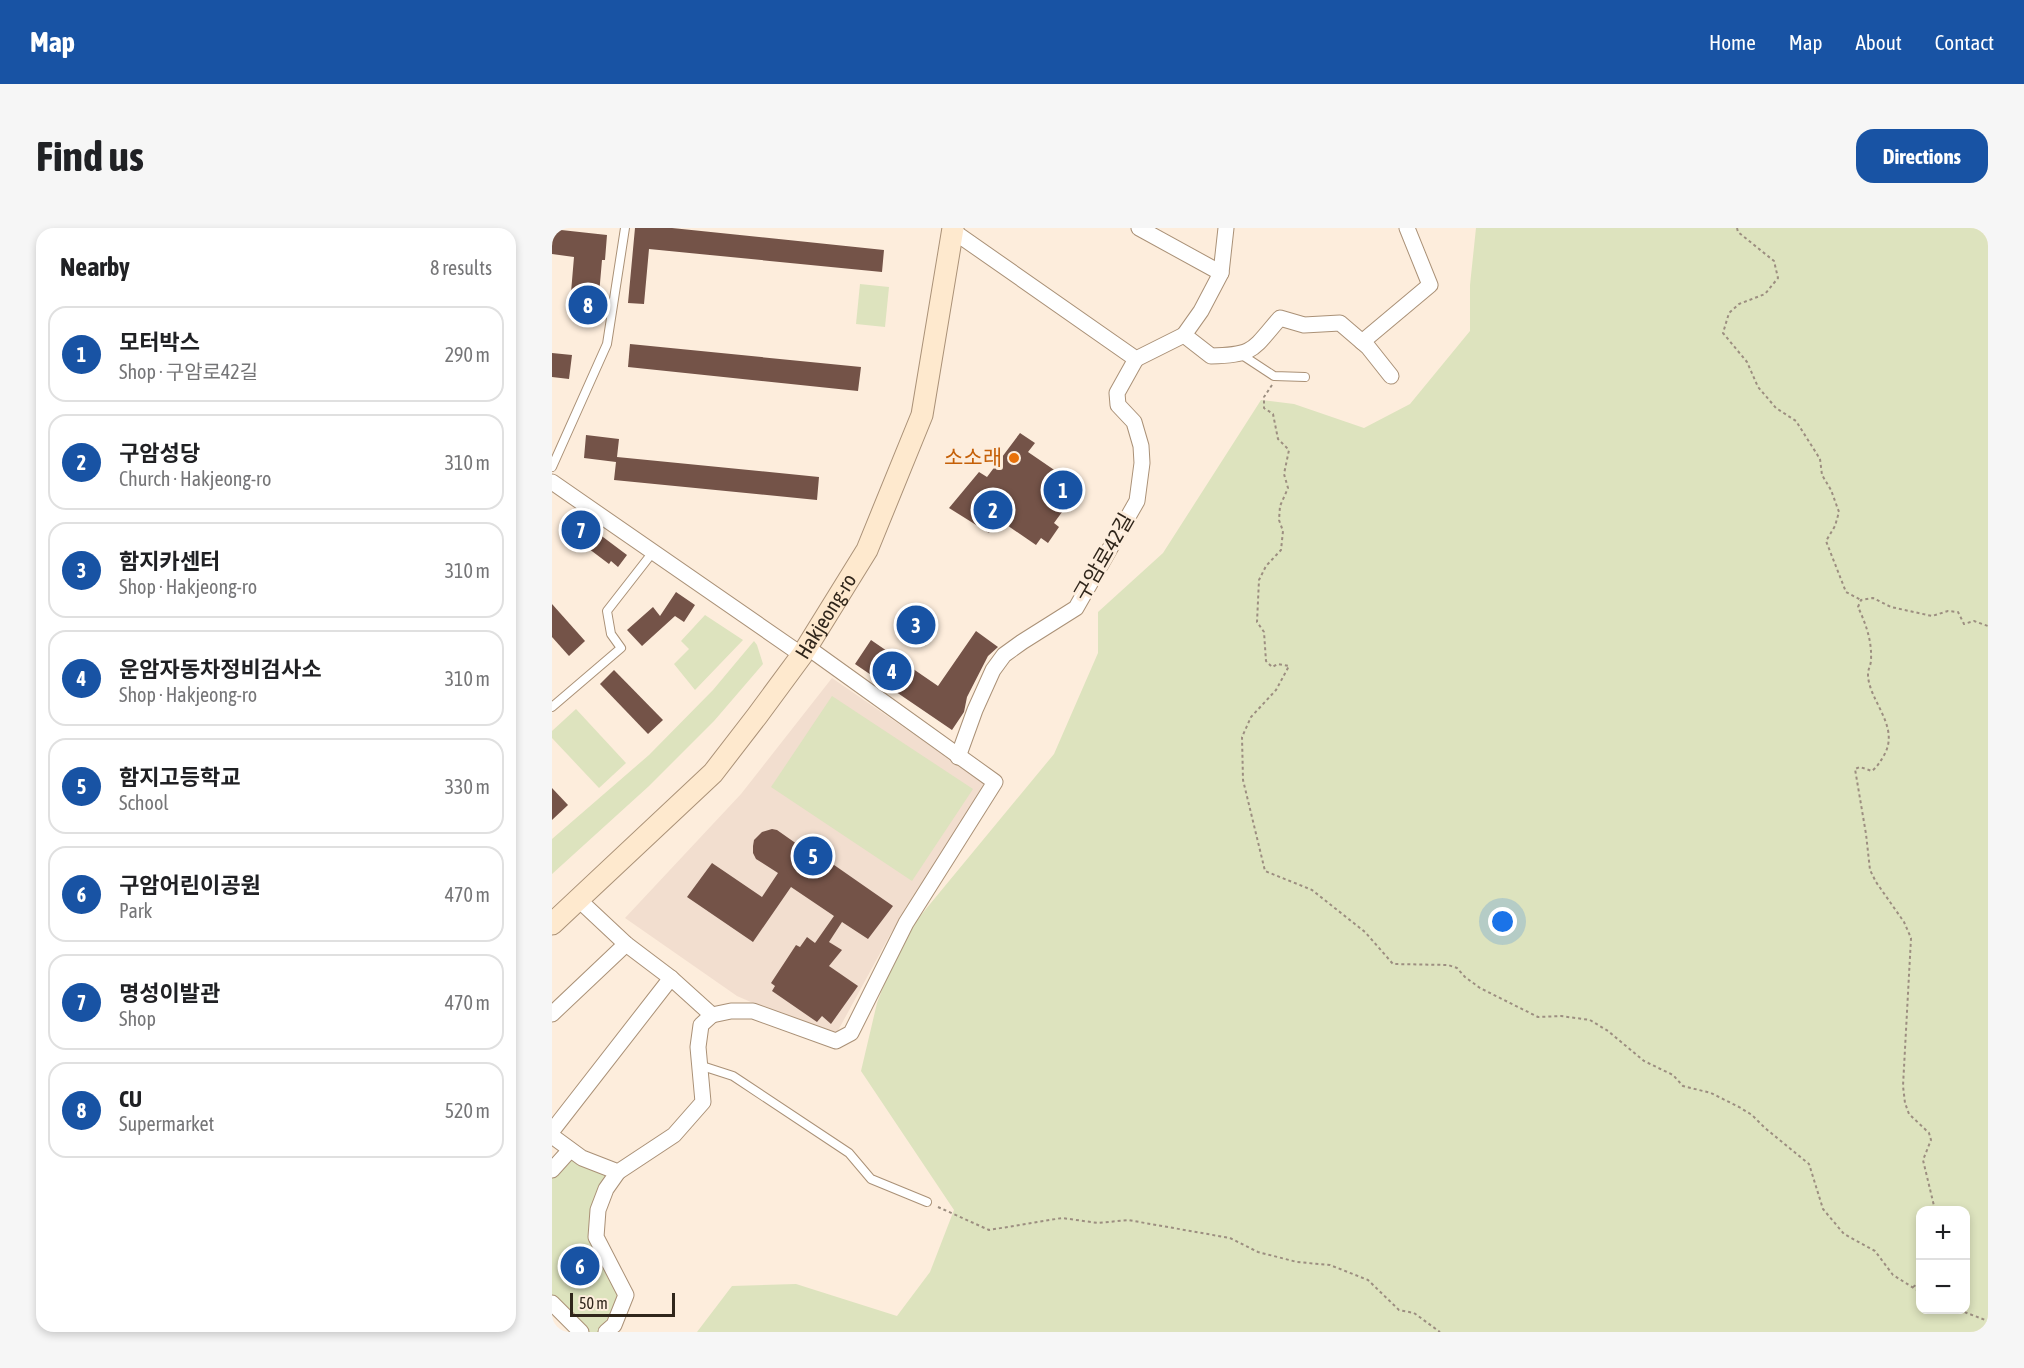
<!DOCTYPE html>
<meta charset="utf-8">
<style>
:root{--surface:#fff;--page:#f6f6f6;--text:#202124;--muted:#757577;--line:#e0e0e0;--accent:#1853a4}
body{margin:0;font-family:"Asap Condensed","Noto Sans KR",sans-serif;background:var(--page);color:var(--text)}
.controls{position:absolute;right:18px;bottom:18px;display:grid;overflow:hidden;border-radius:12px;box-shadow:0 3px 9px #0003}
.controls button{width:54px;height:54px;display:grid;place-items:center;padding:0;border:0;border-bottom:2px solid var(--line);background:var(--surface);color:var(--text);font:30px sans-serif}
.scale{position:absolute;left:18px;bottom:15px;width:105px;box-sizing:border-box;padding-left:6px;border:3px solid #30261b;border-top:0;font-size:16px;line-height:21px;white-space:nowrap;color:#30261b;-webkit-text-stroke:4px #fdeddc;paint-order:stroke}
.you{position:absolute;left:951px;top:694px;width:21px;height:21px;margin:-15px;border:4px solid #fff;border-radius:50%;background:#1a73e8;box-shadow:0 0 0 9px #1a73e833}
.badge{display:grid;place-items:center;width:39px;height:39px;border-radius:50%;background:var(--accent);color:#fff;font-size:20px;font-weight:700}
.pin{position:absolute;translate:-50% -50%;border:3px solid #fff;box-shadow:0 2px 6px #0006}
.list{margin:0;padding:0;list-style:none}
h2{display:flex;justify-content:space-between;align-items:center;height:78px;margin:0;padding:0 24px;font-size:26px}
h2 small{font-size:20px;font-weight:400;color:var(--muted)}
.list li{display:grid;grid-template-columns:39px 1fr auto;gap:18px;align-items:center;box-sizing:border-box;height:96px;margin:0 12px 12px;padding:0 12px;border:2px solid var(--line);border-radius:18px}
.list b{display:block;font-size:22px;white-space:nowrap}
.list p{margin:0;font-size:20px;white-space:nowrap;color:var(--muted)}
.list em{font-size:20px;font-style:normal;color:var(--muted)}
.map{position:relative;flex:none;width:1436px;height:1104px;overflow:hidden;border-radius:18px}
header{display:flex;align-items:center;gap:36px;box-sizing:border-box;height:84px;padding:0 30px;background:var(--accent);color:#fff}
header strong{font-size:28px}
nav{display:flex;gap:33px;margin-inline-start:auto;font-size:21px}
.intro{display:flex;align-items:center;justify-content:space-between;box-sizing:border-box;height:144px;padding:0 36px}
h1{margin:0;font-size:42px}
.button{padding:15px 27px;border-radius:18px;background:var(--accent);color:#fff;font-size:21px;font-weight:700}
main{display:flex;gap:36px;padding:0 36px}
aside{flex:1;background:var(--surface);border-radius:18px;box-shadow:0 3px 9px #0003}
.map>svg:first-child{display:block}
.education{fill:#f2decf}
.green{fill:#dde3be;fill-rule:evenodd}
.building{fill:#745348}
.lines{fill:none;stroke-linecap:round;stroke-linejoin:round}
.service-casing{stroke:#aa9177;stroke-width:10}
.minor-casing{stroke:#aa9177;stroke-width:17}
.secondary-casing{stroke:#aa9177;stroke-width:23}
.path{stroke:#9c8e80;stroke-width:2;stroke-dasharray:3 3;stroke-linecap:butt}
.service{stroke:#fff;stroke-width:8}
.minor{stroke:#fff;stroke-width:15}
.secondary{stroke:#fee9ce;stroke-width:21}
.food-dot{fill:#e8710a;stroke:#fdeddc;stroke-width:2}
.labels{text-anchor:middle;stroke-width:6;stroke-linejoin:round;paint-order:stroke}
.food-label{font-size:21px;fill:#c56008;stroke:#fdeddc;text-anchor:end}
.street-label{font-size:21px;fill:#30261b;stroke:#fdeddc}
</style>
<header>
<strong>Map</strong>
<nav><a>Home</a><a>Map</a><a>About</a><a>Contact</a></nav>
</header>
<div class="intro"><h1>Find us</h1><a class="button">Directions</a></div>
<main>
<aside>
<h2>Nearby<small>8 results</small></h2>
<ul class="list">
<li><span class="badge">1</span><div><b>모터박스</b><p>Shop · 구암로42길</p></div><em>290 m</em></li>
<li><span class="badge">2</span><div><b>구암성당</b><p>Church · Hakjeong-ro</p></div><em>310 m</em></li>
<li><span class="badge">3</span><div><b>함지카센터</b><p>Shop · Hakjeong-ro</p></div><em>310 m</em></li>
<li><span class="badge">4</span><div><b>운암자동차정비검사소</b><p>Shop · Hakjeong-ro</p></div><em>310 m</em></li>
<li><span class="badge">5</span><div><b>함지고등학교</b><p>School</p></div><em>330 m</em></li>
<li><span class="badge">6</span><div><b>구암어린이공원</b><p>Park</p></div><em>470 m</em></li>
<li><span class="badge">7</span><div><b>명성이발관</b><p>Shop</p></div><em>470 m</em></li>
<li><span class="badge">8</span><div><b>CU</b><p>Supermarket</p></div><em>520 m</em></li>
</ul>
</aside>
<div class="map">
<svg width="1436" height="1104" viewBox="0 0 1436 1104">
<rect width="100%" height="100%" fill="#fdeddc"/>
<path class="education" d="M280,450L437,558L339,705L282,810L185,768L73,690L189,566Z"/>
<g class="green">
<path d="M924,0H1436V1104H145L180,1058L244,1056L345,1088L378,1044L402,982L309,843L325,775L350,710L502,526L546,425V384L611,325L709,172L742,176L812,200L858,176L918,103V57ZM1368,982H1414V1082H1368Z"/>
<path d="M308,56L337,59L333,99L304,96Z"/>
<path d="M153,387L191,412L143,462L122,436L137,421L129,413Z"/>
<path d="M202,413L205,417L211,436L162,493L97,558L0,646V611L97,527L161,462Z"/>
<path d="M280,468L421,561L360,653L219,559Z"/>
<path d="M24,481L74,535L47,560L0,510V503Z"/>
<path d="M18,930L62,947L44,1009L70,1067L47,1104H36L0,1068V949Z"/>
</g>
<g class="building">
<path d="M83,0H120L332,22L330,44L97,21L92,76L76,75Z"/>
<path d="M0,1L55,7L53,32H50L45,90L17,88L22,29L0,26Z"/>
<path d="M78,116L309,139L306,163L76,139Z"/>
<path d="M0,125L20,127L17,151L0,149Z"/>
<path d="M468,205L483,215L476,224L514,250L519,244L532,254L502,295L507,299L496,315L489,310L484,317L446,291L437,305L397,280L427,244L435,249Z"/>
<path d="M34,207L67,211L65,229L267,249L265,272L62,252L64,234L32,230Z"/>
<path d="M27,291L75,327L66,339L59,333L57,336L16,305Z"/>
<path d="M124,364L143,377L132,394L123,388L90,418L75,402L101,379L108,388Z"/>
<path d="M0,376L33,413L17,428L0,409Z"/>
<path d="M359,381L386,399L373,418L346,400Z"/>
<path d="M424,403L446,419L436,428L415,469L412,484L400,502L303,436L319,412L386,458Z"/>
<path d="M62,442L111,492L96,506L48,456Z"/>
<path d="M0,560L16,577L0,592Z"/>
<path d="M220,601L225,602L252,621L260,625L262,623L341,678L316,711L290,694L277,714L290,722L277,738L306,758L279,796L270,788L265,794L220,763L223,758L219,755L244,717L248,719L255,709L263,715L282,688L239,659L201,714L135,669L160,635L210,669L226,645L204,631L201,625V618L202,612L210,604Z"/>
</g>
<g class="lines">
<g class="service-casing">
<g id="service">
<path d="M690,127L722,148L753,149"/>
<path d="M0,239L55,116L73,0"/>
<path d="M0,479L69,420L59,406L55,383L101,324"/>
<path d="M147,837L181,848L297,925L319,951L375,974"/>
</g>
</g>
<g class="minor-casing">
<g id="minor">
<path d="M587,0L669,45"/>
<path d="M401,3L584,131L632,107L659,128C703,127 700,122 728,90L752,97L788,95L816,119L839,148"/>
<path d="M632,107L649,83L669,45L674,0"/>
<path d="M810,114L878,57L855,0"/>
<path d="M0,254L250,427"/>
<path d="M406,529L423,482L441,442L452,427L470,414L524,380L585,273L590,235L589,218L582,194L566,177L565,165L584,131"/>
<path d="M27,672L74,716L119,750L160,787L179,783H201L284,813L299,805L354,695L443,554L255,419"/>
<path d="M0,786L74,716"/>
<path d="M0,903L119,750"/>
<path d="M0,908L30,930L66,944L122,907L151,874L146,819L149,797L160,787"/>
<path d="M0,942L18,922"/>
<path d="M0,1075L29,1104"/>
<path d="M54,1104L62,1097L74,1067L44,1009L46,982L54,961L66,944"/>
</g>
</g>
<g class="secondary-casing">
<g id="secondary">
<path id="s1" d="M0,696L161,545L205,488L250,427L315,322L370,187L401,0"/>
</g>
</g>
<g class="path">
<path d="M1185,0L1186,4L1222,33L1226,50L1213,66L1187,76L1177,85L1171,105L1195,134L1206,159L1224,180L1244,193L1268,231L1270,247L1279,262L1287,284L1283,298L1274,313L1294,364L1309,372"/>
<path d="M720,157L712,169V180L721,186L726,211L737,222L732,246L736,260L728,278L727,292L731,303L729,322L714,338L707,352L705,394L712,404L714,433L720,439L726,436L737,438L724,462L699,489L690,509L691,552L713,643L760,662L813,704L841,736L896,737L905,740L913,749L928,760L986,789L1009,788L1038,792L1056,803L1092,833L1121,847L1131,858L1159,865L1187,879L1200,887L1213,900L1257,936L1271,981L1292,1006L1323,1023L1341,1047L1368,1064"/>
<path d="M386,979L437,1002L510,990L546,995L576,992L678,1010L706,1024L745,1034L778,1037L816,1052L847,1082L862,1085L888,1104"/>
<path d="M1383,982L1371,932L1379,912L1377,905L1357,886L1353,875L1351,858L1359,710L1352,694L1324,654L1318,642L1314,606L1303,541L1308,539L1320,543C1325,539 1328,534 1331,529C1350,499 1316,473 1316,446C1316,441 1319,437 1319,432C1320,413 1314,396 1306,379L1309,372L1321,370L1339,379L1380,388L1396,383L1406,384L1412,396L1422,393L1436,398"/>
<path d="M1361,1059L1368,1054"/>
<path d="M1407,1082L1436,1093"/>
</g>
<use href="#service" class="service"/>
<use href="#minor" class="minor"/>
<use href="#secondary" class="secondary"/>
</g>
<circle class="food-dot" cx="462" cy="230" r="6"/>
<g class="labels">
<g class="food-label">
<text x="450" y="237">소소래</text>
</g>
<g class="street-label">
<text transform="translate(552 329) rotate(-60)" y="7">구암로42길</text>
<text dy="7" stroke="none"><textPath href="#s1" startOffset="414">Hakjeong-ro</textPath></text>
</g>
</g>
</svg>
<div class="controls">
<button>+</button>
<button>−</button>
</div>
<div class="scale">50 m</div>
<div class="you"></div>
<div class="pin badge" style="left:511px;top:262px">1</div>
<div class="pin badge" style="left:441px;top:282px">2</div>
<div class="pin badge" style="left:364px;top:397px">3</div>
<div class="pin badge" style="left:340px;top:443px">4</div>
<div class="pin badge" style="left:261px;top:628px">5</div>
<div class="pin badge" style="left:28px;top:1038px">6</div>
<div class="pin badge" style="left:29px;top:302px">7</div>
<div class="pin badge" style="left:36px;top:77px">8</div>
</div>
</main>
